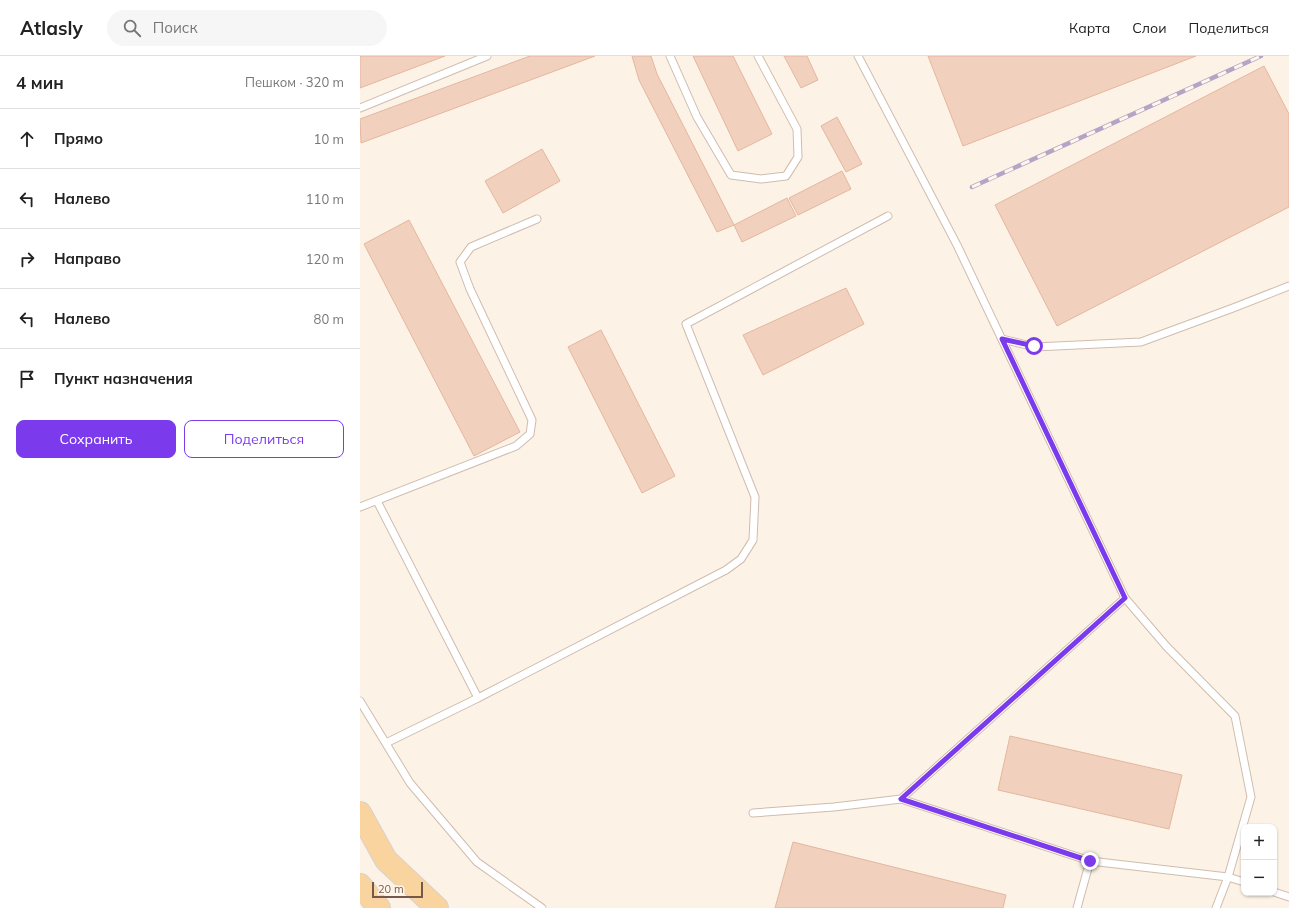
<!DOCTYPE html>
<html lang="ru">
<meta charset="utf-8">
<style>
:root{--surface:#fff;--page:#f6f6f6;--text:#222;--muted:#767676;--line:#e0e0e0;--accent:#7c3aed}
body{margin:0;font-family:Mulish,sans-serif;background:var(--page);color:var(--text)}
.controls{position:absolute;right:12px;bottom:12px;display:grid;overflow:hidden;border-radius:8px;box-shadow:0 1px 3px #0004}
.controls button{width:36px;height:36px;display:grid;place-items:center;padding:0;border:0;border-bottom:1px solid var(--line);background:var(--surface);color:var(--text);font:20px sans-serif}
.scale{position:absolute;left:12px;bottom:10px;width:51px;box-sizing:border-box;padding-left:4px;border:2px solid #76584b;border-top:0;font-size:11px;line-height:14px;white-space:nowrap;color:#76584b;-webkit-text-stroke:3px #fff7ec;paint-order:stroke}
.stop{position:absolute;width:12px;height:12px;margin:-9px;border:3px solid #7c3aed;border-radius:50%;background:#fff}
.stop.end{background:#7c3aed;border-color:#fff;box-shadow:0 1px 4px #0008}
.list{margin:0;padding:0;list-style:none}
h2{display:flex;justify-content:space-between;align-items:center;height:52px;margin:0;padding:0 16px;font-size:17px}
h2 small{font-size:13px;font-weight:400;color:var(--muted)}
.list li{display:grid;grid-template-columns:26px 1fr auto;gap:12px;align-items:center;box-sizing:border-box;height:60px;padding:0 16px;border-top:1px solid var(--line)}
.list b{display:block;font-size:15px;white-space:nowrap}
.list em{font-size:13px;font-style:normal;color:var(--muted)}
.actions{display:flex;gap:8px;padding:12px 16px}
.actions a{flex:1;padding:9px 0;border:1px solid var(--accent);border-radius:8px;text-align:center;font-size:14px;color:var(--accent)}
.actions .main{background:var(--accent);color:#fff}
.icon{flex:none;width:22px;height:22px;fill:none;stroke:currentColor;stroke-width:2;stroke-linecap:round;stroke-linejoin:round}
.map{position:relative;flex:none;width:929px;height:852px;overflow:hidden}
header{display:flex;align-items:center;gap:24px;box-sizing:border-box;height:56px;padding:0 20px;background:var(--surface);border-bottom:1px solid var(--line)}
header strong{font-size:19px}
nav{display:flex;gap:22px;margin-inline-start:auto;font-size:14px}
.search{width:280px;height:36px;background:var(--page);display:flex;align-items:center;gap:10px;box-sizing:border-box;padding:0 14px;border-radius:22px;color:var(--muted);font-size:15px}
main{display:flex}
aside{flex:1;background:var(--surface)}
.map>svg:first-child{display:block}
.building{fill:#f2d0be;stroke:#e4b69e}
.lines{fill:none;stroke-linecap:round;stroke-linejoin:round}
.service-casing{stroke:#d0bcaf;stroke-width:9}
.primary-casing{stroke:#d9d0cd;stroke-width:24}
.service{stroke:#fff;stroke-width:7}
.primary{stroke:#fad49f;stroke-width:22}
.rail-casing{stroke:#b5a4c6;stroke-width:4.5}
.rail{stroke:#fff7ec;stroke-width:3;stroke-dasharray:9;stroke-linecap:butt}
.route{stroke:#7c3aed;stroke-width:5}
</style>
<header>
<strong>Atlasly</strong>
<div class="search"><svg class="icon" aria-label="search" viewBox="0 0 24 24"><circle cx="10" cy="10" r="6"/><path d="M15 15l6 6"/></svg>Поиск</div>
<nav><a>Карта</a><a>Слои</a><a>Поделиться</a></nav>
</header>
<main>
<aside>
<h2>4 мин<small>Пешком · 320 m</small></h2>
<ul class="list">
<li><svg class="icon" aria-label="ahead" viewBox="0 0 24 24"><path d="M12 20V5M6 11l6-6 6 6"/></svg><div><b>Прямо</b></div><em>10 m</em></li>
<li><svg class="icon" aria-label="left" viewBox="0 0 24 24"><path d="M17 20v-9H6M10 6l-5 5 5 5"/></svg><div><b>Налево</b></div><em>110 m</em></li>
<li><svg class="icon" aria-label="right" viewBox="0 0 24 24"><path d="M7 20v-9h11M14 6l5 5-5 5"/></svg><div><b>Направо</b></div><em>120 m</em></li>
<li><svg class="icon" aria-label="left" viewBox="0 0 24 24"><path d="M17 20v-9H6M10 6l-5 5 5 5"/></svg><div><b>Налево</b></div><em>80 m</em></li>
<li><svg class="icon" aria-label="arrive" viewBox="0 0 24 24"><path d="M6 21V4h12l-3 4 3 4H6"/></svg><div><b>Пункт назначения</b></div></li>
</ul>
<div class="actions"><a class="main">Сохранить</a><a>Поделиться</a></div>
</aside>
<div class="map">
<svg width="929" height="852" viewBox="0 0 929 852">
<rect width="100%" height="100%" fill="#fcf3e6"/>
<g class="building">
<path d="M0,0H85L0,32Z"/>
<path d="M170,0H235L1,87L0,63Z"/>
<path d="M272,0H291L297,18L374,169L357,176L279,24Z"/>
<path d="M333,0H373L412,78L378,95Z"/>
<path d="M424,0H447L458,24L441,32Z"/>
<path d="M568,0H836L603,90Z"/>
<path d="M904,10L929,58V151L697,270L635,149Z"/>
<path d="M477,61L502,108L486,116L461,70Z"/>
<path d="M182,93L200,125L143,157L125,125Z"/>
<path d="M482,115L491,133L438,159L429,142Z"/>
<path d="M427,142L436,160L382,186L374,169Z"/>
<path d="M49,164L160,376L114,400L4,188Z"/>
<path d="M486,232L504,268L403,319L383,279Z"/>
<path d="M241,274L315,420L282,437L208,291Z"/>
<path d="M650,680L822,719L809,773L638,734Z"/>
<path d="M433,786L646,839L643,852H415Z"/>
</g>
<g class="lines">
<g class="service-casing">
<g id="service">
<path d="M310,0L337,61L371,119L401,123L426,120L438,101L437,73L398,0"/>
<path d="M498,0L597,189L765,542L807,591L875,660L891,741L868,821L856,852"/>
<path d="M0,52L127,0"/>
<path d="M642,283L675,291L781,286L873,252L929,230"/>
<path d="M17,445L118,642L366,514L381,503L393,484L395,441L326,268L528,160"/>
<path d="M0,451L156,390L170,378L172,364L110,233L100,206L111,191L177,163"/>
<path d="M0,645L50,727L117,806L182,852"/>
<path d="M26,687L118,642"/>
<path d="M541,743L765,542"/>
<path d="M393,757L474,751L541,743L730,805"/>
<path d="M914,836L929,841"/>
<path d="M717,852L730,805L868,821L884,826"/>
</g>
</g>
<g class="primary-casing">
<g id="primary">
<path d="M0,757L26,804L77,852"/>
<path d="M0,829L19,852"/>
</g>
</g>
<use href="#service" class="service"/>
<use href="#primary" class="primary"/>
<g class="rail-casing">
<path id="rail" d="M612,131L901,0"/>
</g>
<use href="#rail" class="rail"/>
</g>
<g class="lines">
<path class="route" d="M674,290L642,283L765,542L541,743L730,805"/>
</g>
</svg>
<div class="controls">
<button>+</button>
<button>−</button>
</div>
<div class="scale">20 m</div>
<div class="stop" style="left:674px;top:290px"></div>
<div class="stop end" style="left:730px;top:805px"></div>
</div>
</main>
